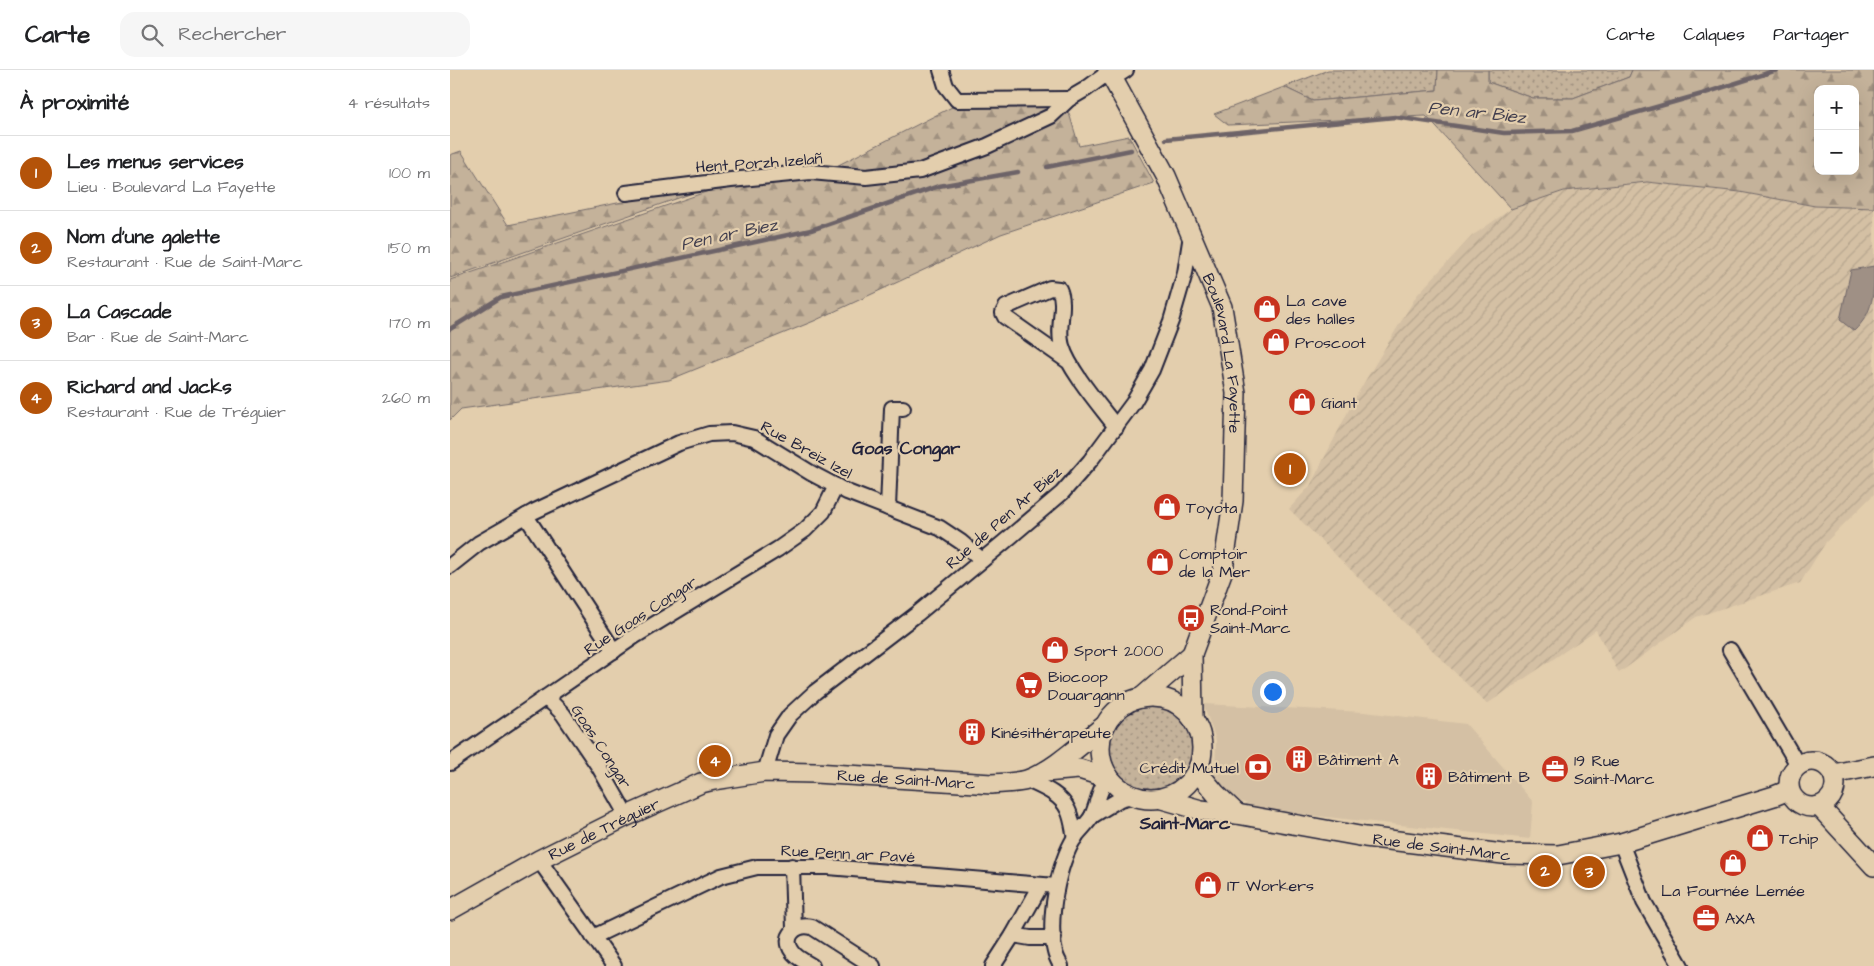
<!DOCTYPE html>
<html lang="fr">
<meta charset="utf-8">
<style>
:root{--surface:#fff;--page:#f6f6f6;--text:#202124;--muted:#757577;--line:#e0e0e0;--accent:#b45309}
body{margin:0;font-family:"Architects Daughter",sans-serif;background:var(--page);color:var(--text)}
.controls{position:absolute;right:15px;top:15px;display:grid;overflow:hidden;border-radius:10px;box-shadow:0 5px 20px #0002}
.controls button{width:45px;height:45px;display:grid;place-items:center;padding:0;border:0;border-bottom:1px solid var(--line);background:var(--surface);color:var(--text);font:25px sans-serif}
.you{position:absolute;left:822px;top:621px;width:18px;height:18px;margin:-12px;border:4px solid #fff;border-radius:50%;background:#1a73e8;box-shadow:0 0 0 8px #1a73e833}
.badge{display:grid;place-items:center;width:32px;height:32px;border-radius:50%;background:var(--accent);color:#fff;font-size:16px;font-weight:700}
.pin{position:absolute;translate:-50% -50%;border:2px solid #fff;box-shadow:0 1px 5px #0006}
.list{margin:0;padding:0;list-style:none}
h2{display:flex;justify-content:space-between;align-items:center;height:65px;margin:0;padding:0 20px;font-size:21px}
h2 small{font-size:16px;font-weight:400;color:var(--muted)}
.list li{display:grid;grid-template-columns:32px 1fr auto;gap:15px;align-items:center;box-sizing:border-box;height:75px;padding:0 20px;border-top:1px solid var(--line)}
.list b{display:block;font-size:19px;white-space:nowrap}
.list p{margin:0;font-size:16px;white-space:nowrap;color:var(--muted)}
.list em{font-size:16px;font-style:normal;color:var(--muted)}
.icon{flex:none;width:28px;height:28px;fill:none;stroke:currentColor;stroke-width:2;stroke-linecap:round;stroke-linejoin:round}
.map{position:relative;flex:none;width:1424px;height:896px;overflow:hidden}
header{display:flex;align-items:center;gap:30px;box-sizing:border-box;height:70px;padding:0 25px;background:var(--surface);border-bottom:1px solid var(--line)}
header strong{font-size:24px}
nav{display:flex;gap:28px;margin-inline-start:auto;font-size:18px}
.search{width:350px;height:45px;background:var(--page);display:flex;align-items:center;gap:12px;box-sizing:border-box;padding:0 18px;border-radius:15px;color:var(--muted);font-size:19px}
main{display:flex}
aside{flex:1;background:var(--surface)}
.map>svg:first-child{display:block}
.built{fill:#d4c0a4}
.industrial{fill:url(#industrial-furrows)}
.grass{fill:url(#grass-dots);stroke:#736a6a}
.forest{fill:url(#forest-firs);stroke:#736a6a;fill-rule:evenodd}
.water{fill:#9f9085;stroke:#6d6467}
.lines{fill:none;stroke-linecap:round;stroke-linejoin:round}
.stream{stroke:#6d6467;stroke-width:4.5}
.street-casing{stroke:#22223b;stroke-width:18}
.secondary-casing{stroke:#22223b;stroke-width:22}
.street{stroke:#e3cead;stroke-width:14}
.secondary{stroke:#e3cead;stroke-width:19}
.labels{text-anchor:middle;stroke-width:4.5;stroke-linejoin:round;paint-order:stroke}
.street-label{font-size:16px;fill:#22223b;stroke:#e3cead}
.poi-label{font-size:16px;fill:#22223b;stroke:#e3cead;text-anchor:start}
.water-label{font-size:18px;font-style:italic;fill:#413e4e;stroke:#e3cead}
.neighbourhood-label{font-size:18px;font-weight:bold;fill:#22223b;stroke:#e3cead}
</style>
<header>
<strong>Carte</strong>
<div class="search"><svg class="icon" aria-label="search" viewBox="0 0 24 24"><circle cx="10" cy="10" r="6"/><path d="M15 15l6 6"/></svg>Rechercher</div>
<nav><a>Carte</a><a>Calques</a><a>Partager</a></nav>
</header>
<main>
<aside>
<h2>À proximité<small>4 résultats</small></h2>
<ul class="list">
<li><span class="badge">1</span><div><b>Les menus services</b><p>Lieu · Boulevard La Fayette</p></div><em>100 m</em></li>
<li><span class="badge">2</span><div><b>Nom d'une galette</b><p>Restaurant · Rue de Saint-Marc</p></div><em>150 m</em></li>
<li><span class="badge">3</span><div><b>La Cascade</b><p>Bar · Rue de Saint-Marc</p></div><em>170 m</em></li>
<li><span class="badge">4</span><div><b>Richard and Jacks</b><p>Restaurant · Rue de Tréguier</p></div><em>260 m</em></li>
</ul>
</aside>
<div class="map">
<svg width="1424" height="896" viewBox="0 0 1424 896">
<defs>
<pattern id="industrial-furrows" width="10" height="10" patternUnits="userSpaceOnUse" patternTransform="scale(1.25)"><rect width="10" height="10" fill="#d4c0a4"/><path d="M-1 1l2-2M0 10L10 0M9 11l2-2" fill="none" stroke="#b6a58e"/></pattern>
<pattern id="grass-dots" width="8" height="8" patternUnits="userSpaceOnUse" patternTransform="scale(1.25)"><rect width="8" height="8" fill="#c4b29a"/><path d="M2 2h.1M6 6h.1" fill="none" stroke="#9f907f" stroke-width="1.8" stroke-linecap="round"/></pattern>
<pattern id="forest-firs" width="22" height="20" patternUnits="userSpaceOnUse" patternTransform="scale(1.25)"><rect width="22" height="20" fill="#c4b29a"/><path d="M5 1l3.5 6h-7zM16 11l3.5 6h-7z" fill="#9f907f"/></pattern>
</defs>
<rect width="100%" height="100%" fill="#e3cead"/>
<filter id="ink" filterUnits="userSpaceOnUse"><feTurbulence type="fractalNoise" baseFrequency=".02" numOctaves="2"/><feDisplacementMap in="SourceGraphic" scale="10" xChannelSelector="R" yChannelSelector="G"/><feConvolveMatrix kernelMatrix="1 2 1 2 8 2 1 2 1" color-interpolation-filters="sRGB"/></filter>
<g filter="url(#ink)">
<path class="built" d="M753,634L914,642L1016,654L1083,732L1080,769L811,740L776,725L765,707L766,670Z"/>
<path class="industrial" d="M1197,112L1290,122L1365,136L1424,138V424L1376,472L1350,513L1246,547L1169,603L1146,560L1037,634L839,439L860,416L906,326L967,225L1022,166L1061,139L1114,121Z"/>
<g class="grass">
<path d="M878,0H988L987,20L863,31L834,17Z"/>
<path d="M1038,0H1182L1179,7L1123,28H1083L1038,12Z"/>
<circle cx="701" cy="678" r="42"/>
</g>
<g class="forest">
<path d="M988,0H1038V12L1083,28H1123L1179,7L1182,0H1424V138L1365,136L1290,122L1197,112L1114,121L1061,139L976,46L778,55L764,44L834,17L863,31L987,20ZM1368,19H1405V101H1368Z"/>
<path d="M504,36H597L619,43L629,76L679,66L704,113L551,164L364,251L219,310L11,339L0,350V210L282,113L357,111Z"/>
<path d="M11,81L58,155L277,111L0,208V85Z"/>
</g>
<path class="water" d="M1424,196C1424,223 1424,242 1404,261L1390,250L1401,200Z"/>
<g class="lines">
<g class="stream">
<path d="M716,69L945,47L1054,63L1122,61L1252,24L1327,0"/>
<path d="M597,97L681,80"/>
<path d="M0,259L51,227L361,160L489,116L568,102"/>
</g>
<g class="street-casing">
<g id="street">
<path d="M491,0L496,16L507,30L619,29"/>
<path d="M662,9L676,0"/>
<path d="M176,123L281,110L361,102L416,107L470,101L537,76L601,46L619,29L636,19L659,2"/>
<path d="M619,292L555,247L553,243L556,237L600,218L609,219C617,236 606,257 612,276C619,300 650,336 666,357"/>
<path d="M438,438L442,338H453"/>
<path d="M76,446L164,581"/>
<path d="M0,496L29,473L83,442L229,373L259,364L282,363L304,368L361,403L397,422L490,458L511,472L532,490"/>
<path d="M1280,580L1348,695"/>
<path d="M94,628L102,633L113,644L149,697L177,746"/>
<path d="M0,693L185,566L328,479L355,460L373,442L386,416"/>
<path d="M315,702L326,665L340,645L365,622L467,544L553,473L612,423L640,391L683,333L702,300L721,251L735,203L741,165"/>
<path d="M577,710C592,717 611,724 618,740C622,748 623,759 625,768"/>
<path d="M642,746L670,729L682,726"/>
<path d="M1171,773L1194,832L1231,896"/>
<path d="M89,790L164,896"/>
<path d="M342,796L344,859"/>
<path d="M563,865L580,868H604"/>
<path d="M143,867L271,806L307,797H378L606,816"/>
<path d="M362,896C356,892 346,888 342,881C332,867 346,853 362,857L423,896"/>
<path d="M543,896L563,865L591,815"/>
<path d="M611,896C609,892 606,887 605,882C597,850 608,794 625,767C630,760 638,753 642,746C648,733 649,718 658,708"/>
</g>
</g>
<g class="secondary-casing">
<g id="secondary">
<path id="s1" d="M658,0L716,106L772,237L786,323L783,431L773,500L742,584L743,649"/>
<circle cx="701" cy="678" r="51"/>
<path d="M691,628L742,584"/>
<circle cx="1362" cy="714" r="23"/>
<path d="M747,701L766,724L787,744"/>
<path d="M595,702L629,699L658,708"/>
<path d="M1383,704L1424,696"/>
<path id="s2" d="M712,729L751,740L787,744L915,767L1053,784L1108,785L1171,773L1324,726L1339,720"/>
<path d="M1369,736L1424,796"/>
<path id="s3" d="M0,840L89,790L177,746L251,713L264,710L315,702L365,703L542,714C554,713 565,713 577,710C603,701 632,673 654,656"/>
</g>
</g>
<use href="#street" class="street"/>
<use href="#secondary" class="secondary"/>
</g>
</g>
<defs>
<g id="shop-disc" transform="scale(1.4375)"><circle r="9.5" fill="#c8321e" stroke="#e3cead"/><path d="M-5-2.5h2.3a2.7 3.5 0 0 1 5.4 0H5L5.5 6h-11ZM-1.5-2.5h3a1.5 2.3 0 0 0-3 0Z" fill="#fff"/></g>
<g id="bus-disc" transform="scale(1.4375)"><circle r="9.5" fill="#c8321e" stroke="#e3cead"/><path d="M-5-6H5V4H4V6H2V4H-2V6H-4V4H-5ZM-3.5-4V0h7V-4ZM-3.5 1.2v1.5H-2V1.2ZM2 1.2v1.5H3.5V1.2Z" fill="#fff"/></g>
<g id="supermarket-disc" transform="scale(1.4375)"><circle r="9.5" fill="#c8321e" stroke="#e3cead"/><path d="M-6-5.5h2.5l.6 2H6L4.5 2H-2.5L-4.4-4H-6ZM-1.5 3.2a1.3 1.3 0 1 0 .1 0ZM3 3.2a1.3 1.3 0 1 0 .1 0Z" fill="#fff"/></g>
<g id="building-disc" transform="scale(1.4375)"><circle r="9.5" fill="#c8321e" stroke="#e3cead"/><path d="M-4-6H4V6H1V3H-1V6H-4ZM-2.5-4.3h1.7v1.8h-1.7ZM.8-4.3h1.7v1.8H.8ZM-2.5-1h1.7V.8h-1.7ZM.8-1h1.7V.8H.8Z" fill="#fff"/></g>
<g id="bank-disc" transform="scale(1.4375)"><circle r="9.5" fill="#c8321e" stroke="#e3cead"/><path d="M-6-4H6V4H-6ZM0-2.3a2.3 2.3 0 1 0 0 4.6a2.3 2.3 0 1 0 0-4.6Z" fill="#fff"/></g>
<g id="office-disc" transform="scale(1.4375)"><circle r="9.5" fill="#c8321e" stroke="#e3cead"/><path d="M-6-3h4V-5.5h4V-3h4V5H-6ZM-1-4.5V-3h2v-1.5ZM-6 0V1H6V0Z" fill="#fff"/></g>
</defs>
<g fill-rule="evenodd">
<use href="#shop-disc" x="817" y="239"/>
<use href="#shop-disc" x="826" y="272"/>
<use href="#shop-disc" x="852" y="332"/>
<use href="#shop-disc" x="717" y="437"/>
<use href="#shop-disc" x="710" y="492"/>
<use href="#bus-disc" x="741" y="548"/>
<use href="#shop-disc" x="605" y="580"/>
<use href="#supermarket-disc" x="579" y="615"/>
<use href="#building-disc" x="522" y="662"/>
<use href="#building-disc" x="849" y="689"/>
<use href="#bank-disc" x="808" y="697"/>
<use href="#office-disc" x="1105" y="699"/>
<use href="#building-disc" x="979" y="706"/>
<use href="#shop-disc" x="1310" y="768"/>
<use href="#shop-disc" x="1283" y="793"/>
<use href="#shop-disc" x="758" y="815"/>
<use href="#office-disc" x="1256" y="848"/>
</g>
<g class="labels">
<g class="street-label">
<text transform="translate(309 92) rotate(-4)" y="6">Hent Porzh Izelañ</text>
<text dy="6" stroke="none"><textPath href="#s1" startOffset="309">Boulevard La Fayette</textPath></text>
<text transform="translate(357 379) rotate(29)" y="6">Rue Breiz Izel</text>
<text transform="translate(553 447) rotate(-41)" y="6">Rue de Pen Ar Biez</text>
<text transform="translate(190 545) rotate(-33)" y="6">Rue Goas Congar</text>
<text transform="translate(152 676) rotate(57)" y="6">Goas Congar</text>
<text dy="6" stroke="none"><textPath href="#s3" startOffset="488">Rue de Saint-Marc</textPath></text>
<text dy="6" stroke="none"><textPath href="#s3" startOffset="174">Rue de Tréguier</textPath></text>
<text dy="6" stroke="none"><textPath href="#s2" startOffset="284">Rue de Saint-Marc</textPath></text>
<text transform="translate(398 783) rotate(3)" y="6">Rue Penn ar Pavé</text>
</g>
<g class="poi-label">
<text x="836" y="236">La cave<tspan x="836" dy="18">des halles</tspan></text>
<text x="845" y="278">Proscoot</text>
<text x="871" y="338">Giant</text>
<text x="736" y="443">Toyota</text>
<text x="729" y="489">Comptoir<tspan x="729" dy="18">de la Mer</tspan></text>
<text x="760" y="545">Rond-Point<tspan x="760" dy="18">Saint-Marc</tspan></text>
<text x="624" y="586">Sport 2000</text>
<text x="598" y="612">Biocoop<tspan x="598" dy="18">Douargann</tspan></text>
<text x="541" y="668">Kinésithérapeute</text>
<text x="868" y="695">Bâtiment A</text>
<text x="1124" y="696">19 Rue<tspan x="1124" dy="18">Saint-Marc</tspan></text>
<text x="789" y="703" text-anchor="end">Crédit Mutuel</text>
<text x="998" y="712">Bâtiment B</text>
<text x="1329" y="774">Tchip</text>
<text x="777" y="821">IT Workers</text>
<text x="1283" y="826" text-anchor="middle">La Fournée Lemée</text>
<text x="1275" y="854">AXA</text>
</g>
<g class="water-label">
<text transform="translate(1027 42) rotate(6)" y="6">Pen ar Biez</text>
<text transform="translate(279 164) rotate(-12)" y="6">Pen ar Biez</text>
</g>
<g class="neighbourhood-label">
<text x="456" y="384">Goas Congar</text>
<text x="735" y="759">Saint-Marc</text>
</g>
</g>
</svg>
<div class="controls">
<button>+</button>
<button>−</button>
</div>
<div class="you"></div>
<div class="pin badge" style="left:840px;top:399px">1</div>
<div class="pin badge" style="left:1095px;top:801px">2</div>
<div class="pin badge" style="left:1139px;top:802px">3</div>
<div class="pin badge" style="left:265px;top:691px">4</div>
</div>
</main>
